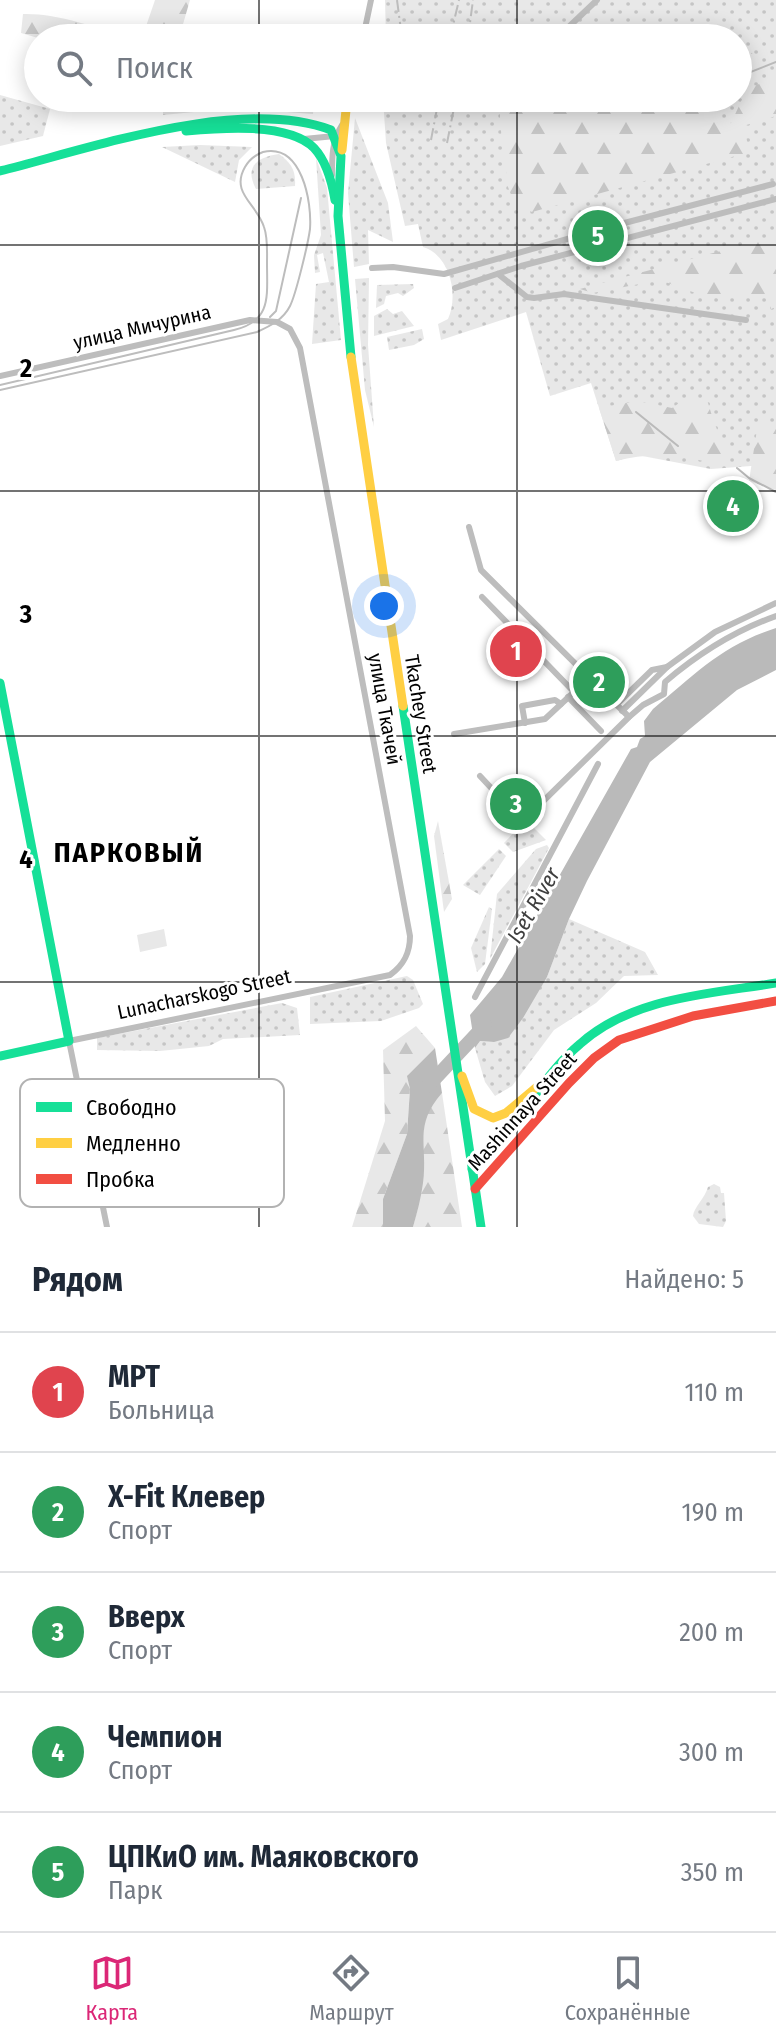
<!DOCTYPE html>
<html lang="ru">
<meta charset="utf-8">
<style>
:root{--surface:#fff;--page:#f2f2f3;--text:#1f2937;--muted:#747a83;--line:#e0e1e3;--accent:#db2777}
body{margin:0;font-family:"Fira Sans Condensed",sans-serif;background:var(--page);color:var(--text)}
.you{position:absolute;left:384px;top:606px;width:28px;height:28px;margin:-20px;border:6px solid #fff;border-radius:50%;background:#1a73e8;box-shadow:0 0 0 12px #1a73e833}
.badge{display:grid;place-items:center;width:52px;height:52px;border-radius:50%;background:var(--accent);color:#fff;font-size:26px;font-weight:700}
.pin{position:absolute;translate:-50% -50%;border:4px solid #fff;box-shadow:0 2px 8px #0006}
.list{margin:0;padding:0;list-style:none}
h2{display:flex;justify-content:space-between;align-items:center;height:104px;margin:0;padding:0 32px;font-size:34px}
h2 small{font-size:26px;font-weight:400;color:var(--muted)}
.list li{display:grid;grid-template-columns:52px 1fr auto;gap:24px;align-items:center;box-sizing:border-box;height:120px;padding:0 32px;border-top:2px solid var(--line)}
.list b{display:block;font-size:30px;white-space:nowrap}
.list p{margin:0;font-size:26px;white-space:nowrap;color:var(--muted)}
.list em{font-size:26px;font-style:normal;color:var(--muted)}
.icon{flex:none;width:44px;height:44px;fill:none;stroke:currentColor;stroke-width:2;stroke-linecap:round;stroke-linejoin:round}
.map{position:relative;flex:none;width:776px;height:1227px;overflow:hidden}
.search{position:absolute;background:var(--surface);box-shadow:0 4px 20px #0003;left:24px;right:24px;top:24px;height:88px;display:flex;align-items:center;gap:20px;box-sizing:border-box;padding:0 28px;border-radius:44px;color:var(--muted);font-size:30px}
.sheet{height:704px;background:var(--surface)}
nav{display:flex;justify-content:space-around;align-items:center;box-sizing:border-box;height:112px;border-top:2px solid var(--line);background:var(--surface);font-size:22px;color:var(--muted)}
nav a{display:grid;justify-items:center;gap:4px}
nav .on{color:var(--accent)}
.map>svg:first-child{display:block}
.grass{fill:url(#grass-dots)}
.forest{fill:url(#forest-firs)}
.garden{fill:#e8e8e8}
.water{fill:#bababa}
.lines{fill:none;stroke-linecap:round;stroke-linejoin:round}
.stream{stroke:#bababa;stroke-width:2}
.river{stroke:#bababa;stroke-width:14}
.street{stroke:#bdbdbd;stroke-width:6}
.fast{stroke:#16e098;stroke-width:9}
.slow{stroke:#ffcf43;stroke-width:9}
.jam{stroke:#f24e42;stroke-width:9}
.tram{stroke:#bdbdbd;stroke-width:2}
.rail{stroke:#bdbdbd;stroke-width:2;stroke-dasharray:12 4 2 4;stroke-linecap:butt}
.grid{fill:none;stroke:#000;stroke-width:2;stroke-opacity:0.55}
.labels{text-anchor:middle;stroke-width:6;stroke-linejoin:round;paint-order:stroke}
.street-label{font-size:20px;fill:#000;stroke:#fff}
.water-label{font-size:22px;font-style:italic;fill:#3e3e3e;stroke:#fff}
.district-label{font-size:28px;font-weight:bold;letter-spacing:2px;fill:#000;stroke:#fff}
.key{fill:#fff;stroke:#b2b2b2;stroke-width:2}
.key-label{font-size:22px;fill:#000}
.grid-label{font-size:26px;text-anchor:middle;font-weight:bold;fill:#000;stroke:#fff;stroke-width:6;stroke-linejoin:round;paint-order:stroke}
</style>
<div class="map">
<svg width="776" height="1227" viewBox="0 0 776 1227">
<defs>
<pattern id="grass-dots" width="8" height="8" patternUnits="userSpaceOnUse" patternTransform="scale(2)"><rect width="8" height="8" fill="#e8e8e8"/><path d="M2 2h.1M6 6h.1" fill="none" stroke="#c5c5c5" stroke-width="1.8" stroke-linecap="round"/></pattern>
<pattern id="forest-firs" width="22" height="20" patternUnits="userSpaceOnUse" patternTransform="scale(2)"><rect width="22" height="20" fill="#e8e8e8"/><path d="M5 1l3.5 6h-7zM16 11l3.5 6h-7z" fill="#c5c5c5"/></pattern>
</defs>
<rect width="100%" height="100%" fill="#fff"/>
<g class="grass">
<path d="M385,0H776V464L711,469L637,455L616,461L591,383L550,396L526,312L441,340L438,324L448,319C459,295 450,255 423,247L418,224L405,226L386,143L383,98H738V38H386Z"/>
<path d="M0,95L50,109L43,136L0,146Z"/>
<path d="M188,98H302L314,100L313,114L235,108L163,115V104Z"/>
<path d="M355,118L388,203L393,242L368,230L369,264L354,267L348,193Z"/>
<path d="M200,145L252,147L239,160L235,182L162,147Z"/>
<path d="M279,154C291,163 296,170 295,186L256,189C244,167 257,157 279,154Z"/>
<path d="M316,158L327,188L341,340L312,344L316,284L329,282L323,253L317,255L320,272L315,273L314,255L321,235Z"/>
<path d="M369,278L368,345L374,427L365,390L355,279Z"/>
<path d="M413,284L414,288L403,296L398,293L386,296L384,304L376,308L377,285Z"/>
<path d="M387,309L393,314L402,311L414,326L374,336V316Z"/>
<path d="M422,329L424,339L414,345L389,350L387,337Z"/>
<path d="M526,820L546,840L513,852L504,843Z"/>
<path d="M547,845L549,848L490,959L497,894L536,849Z"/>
<path d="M499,849L506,856L480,895L463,885Z"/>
<path d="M489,907L492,909L485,964L477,972L471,948Z"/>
<path d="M569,919L645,952L658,975L624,976L596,1003L554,1030L512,1086L495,1096L485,1082L475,1048L480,1041L494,1042L547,977Z"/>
<path d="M407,976L413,980L423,1004L419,1008L381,1021L310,1024V997Z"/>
<path d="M282,1003L297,1008L300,1035L223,1039L209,1046L160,1051L97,1050V1038Z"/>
<path d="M714,1184L720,1187L721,1193H724L726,1221L723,1227L699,1224L693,1216C694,1207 705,1198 708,1187Z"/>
</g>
<g class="forest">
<path d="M155,0H190L179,38H142Z"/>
<path d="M23,14C57,13 95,27 126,38H38L21,33Z"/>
<path d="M750,51L765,69L738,80V60Z"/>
<path d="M776,77V116L743,126L750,152L532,212L514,202L508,187L500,123V111L508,98H709L719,126L731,123L747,89Z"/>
<path d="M776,236V307L771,309V298L712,295L709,298L660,280L593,293L580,289Z"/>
<path d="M707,400C713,417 718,444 736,450L721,465C684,456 654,451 616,461L599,408L637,401L672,408L682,401Z"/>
<path d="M758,423H776V490L749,481Z"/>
<path d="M438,821L452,899L444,912L434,836Z"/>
<path d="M416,1026L435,1048L408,1075L410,1089L407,1134L383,1199V1227H352L385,1121L383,1050Z"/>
<path d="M442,1093L462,1227H413L418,1207L424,1123L427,1110Z"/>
</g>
<path class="garden" d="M164,929L167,946L140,952L137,935Z"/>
<g class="water">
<path d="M776,628V670L737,690L650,762L587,881L569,919L547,977L523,1018L508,1038L494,1042L480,1041L475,1048L470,1015L502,977L631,749L637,747L640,739L645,736L644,721L653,709C695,674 722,645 776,628Z"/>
<path d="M435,1048L442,1093C413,1126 428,1144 423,1183C421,1198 417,1213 413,1227H383V1199L407,1134L410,1089L407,1076Z"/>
</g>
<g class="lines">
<g class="stream">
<path d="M738,77L776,62"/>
<path d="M636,412L678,446"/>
<path d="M737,468L749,478L776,492"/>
</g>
<path class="river" d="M428,1086L485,1025"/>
<g class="street">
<path d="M363,38L371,0"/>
<path d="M557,38L597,0"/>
<path d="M304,139L335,136"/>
<path d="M332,175C332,156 332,141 342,125"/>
<path d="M372,268L393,267L444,274L613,226L773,184"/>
<path d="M498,274L527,297L534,298L564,294L746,320"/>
<path d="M455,288L521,266L776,199"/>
<path d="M0,376L250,320L277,322L290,329L300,348L410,936C410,953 404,965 390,975L69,1041L107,1227"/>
<path d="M469,527L481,570L629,717"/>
<path d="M482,597L574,692"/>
<path d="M568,697L601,731"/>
<path d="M616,705L652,670L667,667L715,632L776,603"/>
<path d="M622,711L667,667"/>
<path d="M525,723L522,706L555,700L561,704"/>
<path d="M454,734L545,719L589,678"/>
<path d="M480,776L521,820L526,818L629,717L643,705L664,694L665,682C699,653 734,631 776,616"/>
<path d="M475,997L598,764"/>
</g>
<g class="fast">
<path d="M186,131C219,128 289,122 314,148C327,162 332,182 335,200"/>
<path d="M0,171C92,148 240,96 331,130L341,156L338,216L351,357"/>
<path d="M0,683L69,1041L0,1056"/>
<path d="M403,706L481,1227"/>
<path d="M472,1169C489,1151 505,1133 521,1114C539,1090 556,1064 580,1044C632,997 710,994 776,983"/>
</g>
<g class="slow">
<path d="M342,150L346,110"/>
<path d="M351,357L403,706"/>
<path d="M462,1076L474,1109L493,1118L506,1113L537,1087"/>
</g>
<path class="jam" d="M475,1189L569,1083L594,1058L619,1040L693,1016L776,1001"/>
<g class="tram">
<path d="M270,317L276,311L301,198"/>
<path d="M0,385L234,330C272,321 267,296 267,263C267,251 268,238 264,227C257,204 230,193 245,167C249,160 255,155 263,152C302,143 312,202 310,229C308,244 296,294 290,306C283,320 270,326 257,332L0,390"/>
</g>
<g class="rail">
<path d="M397,0L402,38"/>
<path d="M450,38L459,0"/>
<path d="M468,38L473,0"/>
<path d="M431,140L439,98"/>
<path d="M447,143L456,98"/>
</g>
</g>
<path class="grid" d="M259,0V38M517,0V38M259,98V1227M517,98V1227M0,245H776M0,491H776M0,736H776M0,982H776"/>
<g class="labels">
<g class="street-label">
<text transform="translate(142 327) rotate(-13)" y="7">улица Мичурина</text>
<text transform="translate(385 709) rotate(80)" y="7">улица Ткачей</text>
<text transform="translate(421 714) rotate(81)" y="7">Tkachey Street</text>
<text transform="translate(204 994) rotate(-12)" y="7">Lunacharskogo Street</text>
<text transform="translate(522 1111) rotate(-48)" y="7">Mashinnaya Street</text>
</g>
<g class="water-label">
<text transform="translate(533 905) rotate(-60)" y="8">Iset River</text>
</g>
<g class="district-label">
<text x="129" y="862">ПАРКОВЫЙ</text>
</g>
</g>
<rect x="20" y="1079" width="264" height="128" rx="12" class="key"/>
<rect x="36" y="1102" width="36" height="10" fill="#16e098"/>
<rect x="36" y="1138" width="36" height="10" fill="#ffcf43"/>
<rect x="36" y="1174" width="36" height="10" fill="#f24e42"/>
<g class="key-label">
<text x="86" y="1115">Свободно</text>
<text x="86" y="1151">Медленно</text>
<text x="86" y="1187">Пробка</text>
</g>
<g class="grid-label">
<text x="26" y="377">2</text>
<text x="26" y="623">3</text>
<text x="26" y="868">4</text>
</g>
</svg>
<div class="you"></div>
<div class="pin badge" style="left:516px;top:651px;background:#e0444e">1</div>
<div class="pin badge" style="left:599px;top:682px;background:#2e9e5b">2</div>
<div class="pin badge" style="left:516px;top:804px;background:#2e9e5b">3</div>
<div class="pin badge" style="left:733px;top:506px;background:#2e9e5b">4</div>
<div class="pin badge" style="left:598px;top:236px;background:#2e9e5b">5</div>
<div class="search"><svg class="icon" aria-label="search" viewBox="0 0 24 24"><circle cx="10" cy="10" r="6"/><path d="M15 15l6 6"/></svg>Поиск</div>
</div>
<section class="sheet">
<h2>Рядом<small>Найдено: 5</small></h2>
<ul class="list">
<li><span class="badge" style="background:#e0444e">1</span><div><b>МРТ</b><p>Больница</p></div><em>110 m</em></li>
<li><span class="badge" style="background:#2e9e5b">2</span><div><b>X-Fit Клевер</b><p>Спорт</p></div><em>190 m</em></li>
<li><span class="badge" style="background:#2e9e5b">3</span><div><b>Вверх</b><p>Спорт</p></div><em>200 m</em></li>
<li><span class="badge" style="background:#2e9e5b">4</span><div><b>Чемпион</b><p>Спорт</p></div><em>300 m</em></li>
<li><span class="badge" style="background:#2e9e5b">5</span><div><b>ЦПКиО им. Маяковского</b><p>Парк</p></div><em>350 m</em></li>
</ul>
</section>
<nav>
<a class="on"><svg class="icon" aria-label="map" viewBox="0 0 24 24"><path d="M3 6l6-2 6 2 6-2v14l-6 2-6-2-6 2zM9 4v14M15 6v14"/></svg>Карта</a>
<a><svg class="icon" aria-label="directions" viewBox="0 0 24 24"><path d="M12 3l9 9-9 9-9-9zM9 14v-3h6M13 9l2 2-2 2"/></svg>Маршрут</a>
<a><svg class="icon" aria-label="saved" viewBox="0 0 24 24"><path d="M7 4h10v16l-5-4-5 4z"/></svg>Сохранённые</a>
</nav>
